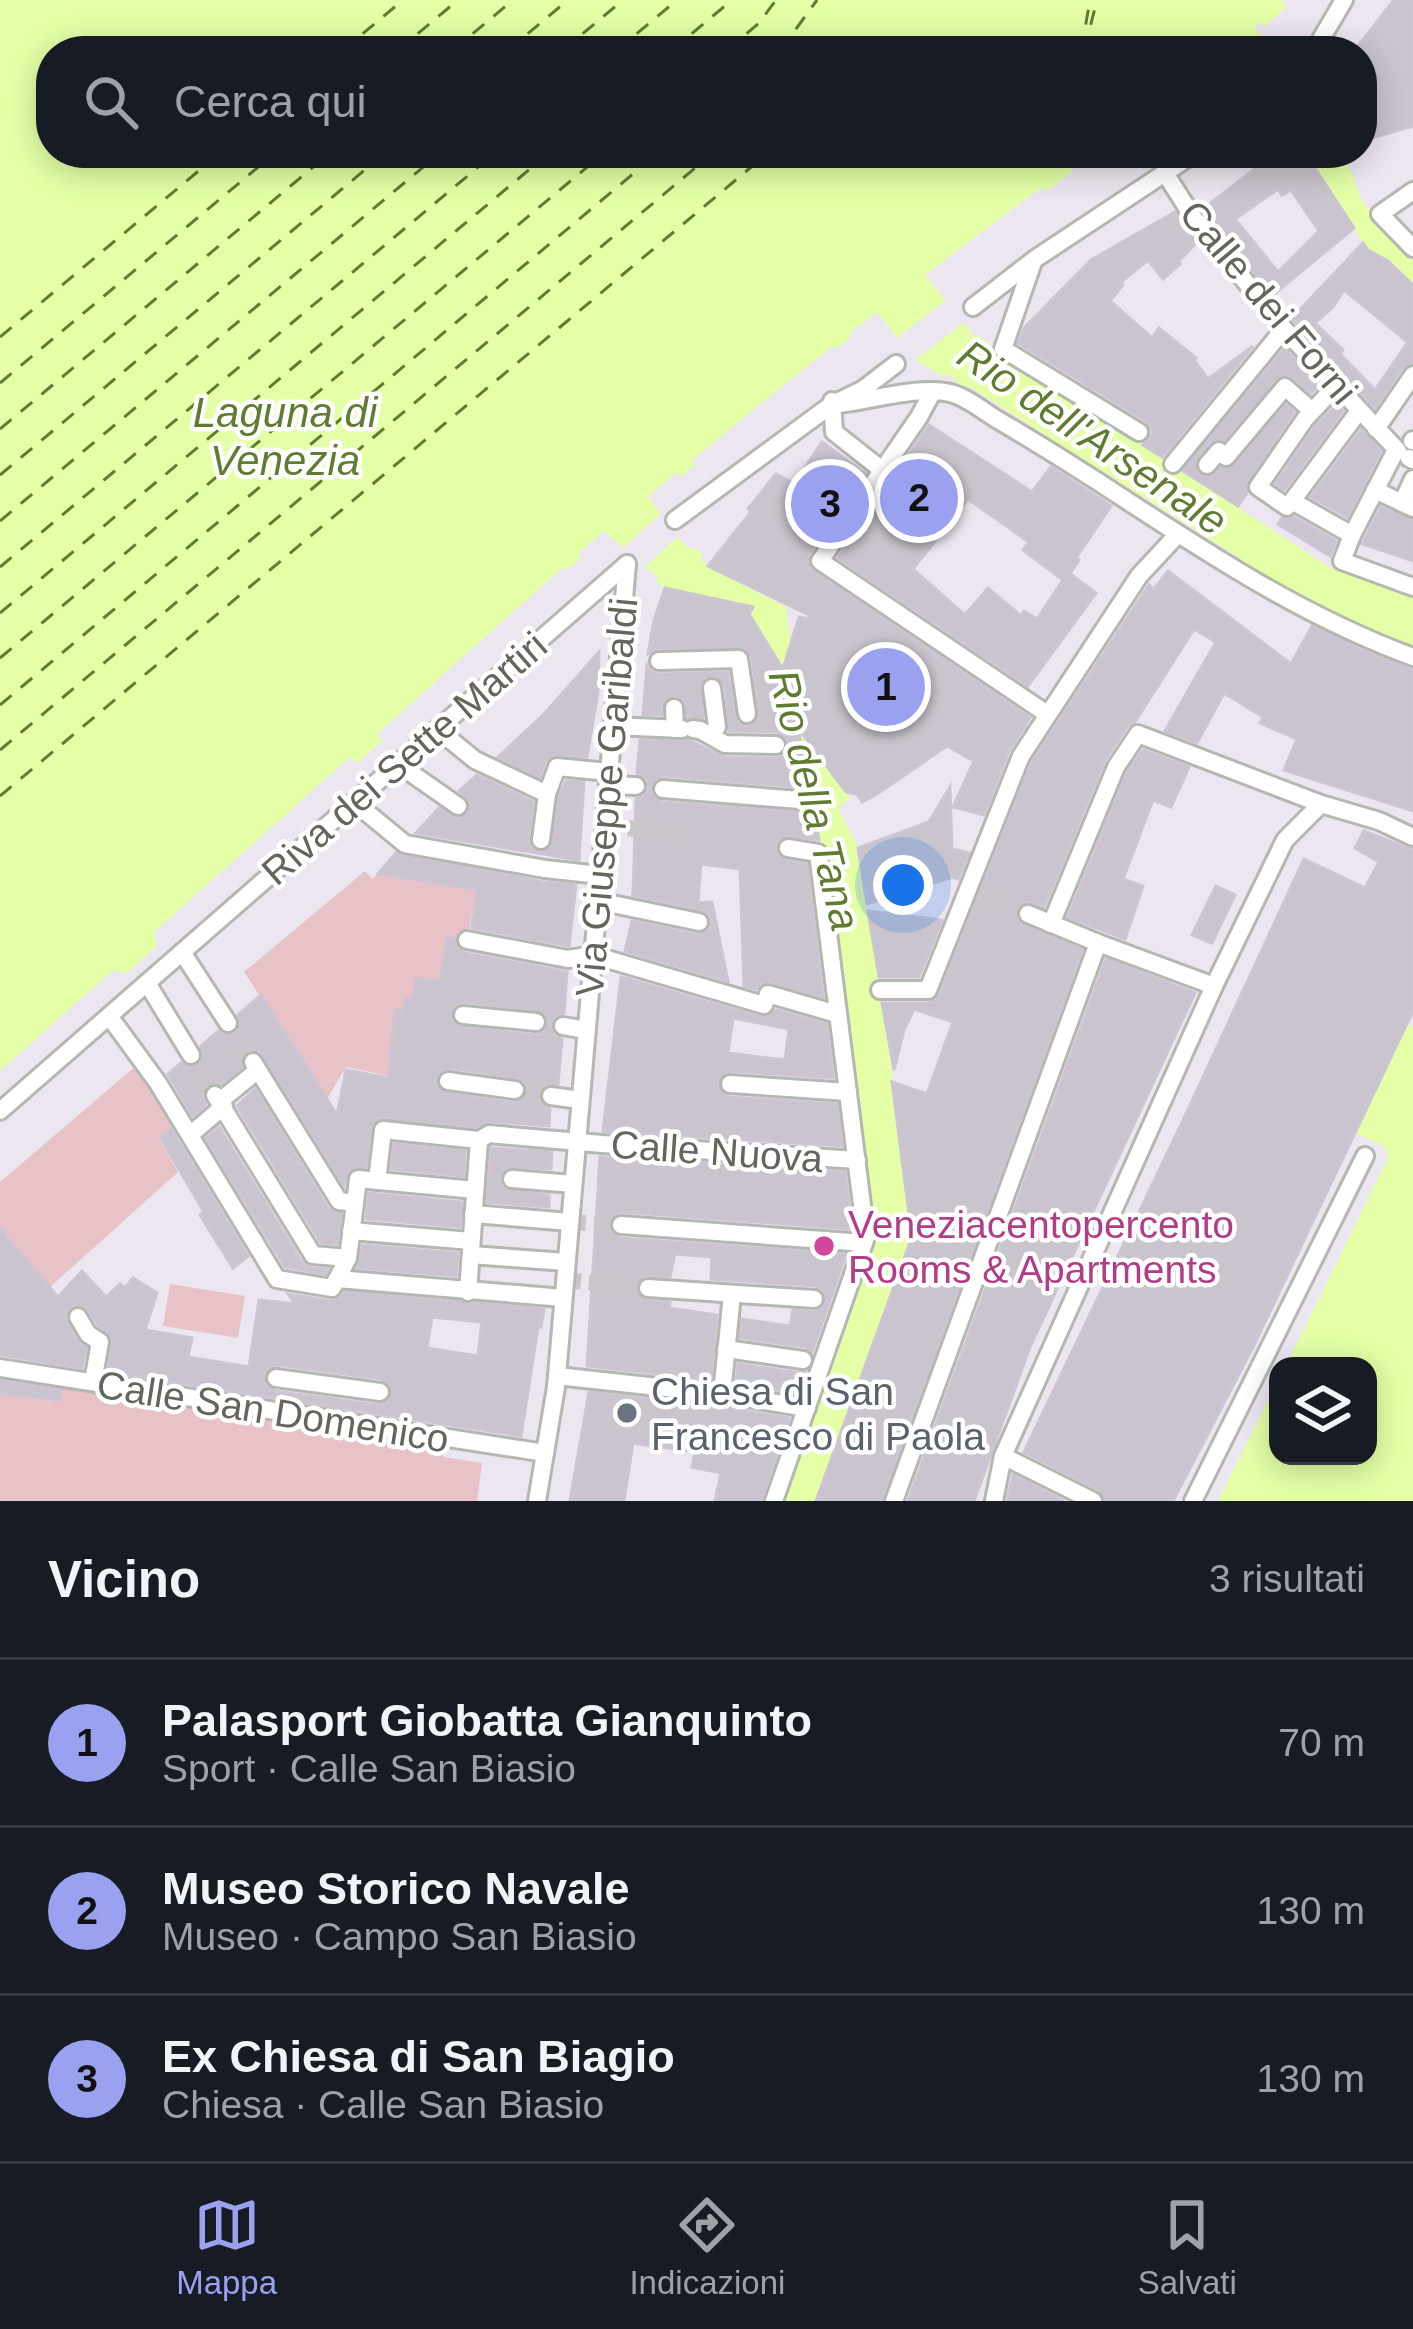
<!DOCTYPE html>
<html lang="it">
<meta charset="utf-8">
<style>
:root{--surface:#171b24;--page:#242831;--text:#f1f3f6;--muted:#9ea1a6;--line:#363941;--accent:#9ba1f1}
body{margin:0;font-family:Helvetica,sans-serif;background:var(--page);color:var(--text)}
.controls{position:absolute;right:36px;bottom:36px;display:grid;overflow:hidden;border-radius:24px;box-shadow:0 6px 30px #0003}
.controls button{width:108px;height:108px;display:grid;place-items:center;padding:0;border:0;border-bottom:3px solid var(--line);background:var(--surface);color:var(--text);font:60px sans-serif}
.you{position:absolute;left:903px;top:885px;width:42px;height:42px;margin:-30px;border:9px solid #fff;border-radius:50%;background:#1a73e8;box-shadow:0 0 0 18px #1a73e833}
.badge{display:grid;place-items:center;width:78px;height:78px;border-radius:50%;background:var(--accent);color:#111;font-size:39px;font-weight:700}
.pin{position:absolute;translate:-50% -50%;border:6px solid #fff;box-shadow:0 3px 12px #0006}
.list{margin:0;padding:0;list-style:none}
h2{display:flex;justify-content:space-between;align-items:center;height:156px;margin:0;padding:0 48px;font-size:51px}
h2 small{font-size:39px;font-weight:400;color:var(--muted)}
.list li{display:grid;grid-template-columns:78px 1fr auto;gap:36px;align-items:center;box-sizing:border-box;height:168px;padding:0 48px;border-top:3px solid var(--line)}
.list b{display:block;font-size:45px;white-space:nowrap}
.list p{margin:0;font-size:39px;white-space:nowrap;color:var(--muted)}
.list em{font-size:39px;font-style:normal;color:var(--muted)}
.icon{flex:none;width:66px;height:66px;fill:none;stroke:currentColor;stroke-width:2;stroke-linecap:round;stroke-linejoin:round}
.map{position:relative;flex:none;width:1413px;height:1501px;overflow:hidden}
.search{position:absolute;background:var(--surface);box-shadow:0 6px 30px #0003;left:36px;right:36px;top:36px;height:132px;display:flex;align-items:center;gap:30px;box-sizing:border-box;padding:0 42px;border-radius:48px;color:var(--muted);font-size:45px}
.sheet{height:660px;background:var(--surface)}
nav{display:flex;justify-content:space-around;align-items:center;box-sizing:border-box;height:168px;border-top:3px solid var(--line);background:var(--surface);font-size:33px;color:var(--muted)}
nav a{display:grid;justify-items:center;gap:6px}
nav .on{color:var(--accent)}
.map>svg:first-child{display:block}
.green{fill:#e7c2c7}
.water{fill:#e4ffa6}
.pier{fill:#ece6f0}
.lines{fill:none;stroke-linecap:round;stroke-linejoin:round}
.ferry{stroke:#607c31;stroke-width:3;stroke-dasharray:15 12;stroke-linecap:butt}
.building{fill:#c9c4cd;stroke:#cdc4d4;stroke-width:3;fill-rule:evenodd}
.pedestrian-tunnel{stroke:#cac6cb;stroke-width:16;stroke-dasharray:16 8;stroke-linecap:butt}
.pedestrian-casing{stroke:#b4b8b1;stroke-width:22}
.pedestrian{stroke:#fff;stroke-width:16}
.hotel-dot{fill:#d1479c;stroke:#fff;stroke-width:4.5}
.worship-dot{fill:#6b7280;stroke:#fff;stroke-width:4.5}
.labels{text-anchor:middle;stroke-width:9;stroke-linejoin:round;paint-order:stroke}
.street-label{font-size:39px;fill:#62665d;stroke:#fff}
.hotel-label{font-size:39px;fill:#b23c85;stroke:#fff;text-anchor:start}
.worship-label{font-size:39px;fill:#5b616d;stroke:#fff;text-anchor:start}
.water-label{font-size:42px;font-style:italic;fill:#607c31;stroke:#fff}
</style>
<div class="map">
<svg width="1413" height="1501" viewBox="0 0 1413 1501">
<rect width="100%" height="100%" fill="#ece6f0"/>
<g class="green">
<path d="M365,871L372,879L378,874L477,889L467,941L448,937L440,981L417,978L413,1000L405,999L404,1011H395L390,1076L346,1067L327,1099L244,972Z"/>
<path d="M137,1065L171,1112L167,1116L174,1127L158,1137L178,1172L50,1287L0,1229V1182Z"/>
<path d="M170,1284L245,1296L238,1338L163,1326Z"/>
<path d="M62,1382L445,1442L443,1457L482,1463L477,1501H0V1393L52,1401L59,1400Z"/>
</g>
<g class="water">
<path d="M0,0H1283L1282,2L1286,7L1264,27L1259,22L1254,27L1265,40L1269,38L1281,51H51V153H1088L1071,166L1073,171L1046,191L1042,187L925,275L975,337L978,335L996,350L993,353L1005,362L1143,445L1332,569L1335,564L1413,596V648L1356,627L1316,607L970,387L967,390L956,384L957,380L947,374L944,377L915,360L877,312L850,332L852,336L836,349L832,346L692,460L695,465L680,477L676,473L648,496L677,537L691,550L694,547L703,555L701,559L708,566L786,607L791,642L800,656L824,748L823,761L850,799L838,808L858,847L889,1047L912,1237L816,1501H780L873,1241L874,1231L835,949L807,777L765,640L749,613L665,588L656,581L658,577L604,531L578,554L581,558L567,570L563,567L377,734L382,741L357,763L350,757L155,931L156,947L127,973L112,971L0,1071Z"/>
<path d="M1305,153H1344L1363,203L1413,255V285L1388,261L1367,249Z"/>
<path d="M1406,1024L1413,1027V1501H1218L1278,1381V1456H1368V1366H1286L1388,1158L1385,1147L1356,1133Z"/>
</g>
<g class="pier">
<path d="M950,297L968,319L910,364L892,342Z"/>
<path d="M665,510L682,533L640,571L617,553Z"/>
</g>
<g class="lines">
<g class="ferry">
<path d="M342,51L403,0"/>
<path d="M397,51L458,0"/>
<path d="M452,51L513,0"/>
<path d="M507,51L568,0"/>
<path d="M562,51L623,0"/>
<path d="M616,51L677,0"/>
<path d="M671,51L732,0"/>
<path d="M726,51L759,23L776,0"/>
<path d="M780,51L817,0"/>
<path d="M1081,51L1090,0"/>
<path d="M1084,51L1097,0"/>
<path d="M0,337L220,153"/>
<path d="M0,383L275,153"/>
<path d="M0,429L330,153"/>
<path d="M0,475L385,153"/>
<path d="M0,521L440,153"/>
<path d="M0,567L495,153"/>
<path d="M0,613L549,153"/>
<path d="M0,658L604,153"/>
<path d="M0,705L658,153"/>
<path d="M0,750L713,153"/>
<path d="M0,796L768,153"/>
</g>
</g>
<g class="building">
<path d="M1394,0H1413V126L1362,141V51H1354Z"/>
<path d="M1275,153H1305L1354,228L1273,295L1203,209ZM1278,189L1282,195L1291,190L1319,231L1278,272L1235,219Z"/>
<path d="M1175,212L1197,242L1178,262L1180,264L1163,279L1148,260L1121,282L1123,285L1110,301L1152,338L1159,328L1196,358L1194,360L1208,379L1253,346L1162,457L1143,445L1153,432L1146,421L1018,343L1024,328L1091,260Z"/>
<path d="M1363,243L1368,250L1388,261L1413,285V362L1402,368L1375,408L1292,318ZM1344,290L1408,342L1375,390L1340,354L1343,350L1315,323L1333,307Z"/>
<path d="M1285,348L1319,385L1311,393L1292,377L1280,376L1224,440L1216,439L1210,442L1195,462L1196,470L1204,477L1212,476L1221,468H1231L1286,405L1294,412L1248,480L1247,493L1238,506L1183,471Z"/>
<path d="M1337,404L1343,411L1284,490L1276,484L1315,427Z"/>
<path d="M929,425L1032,492L1051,467L1111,506L1076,558L1079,560L1070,574L1096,593L1028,686L838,558ZM968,499L1029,542L1023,550L1063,580L1037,619L1024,611L1021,616L988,588L965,615L913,569Z"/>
<path d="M1361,430L1381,451L1347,517L1311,497Z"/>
<path d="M822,442L865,473L809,554V568L1030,718L1009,751L984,815L953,807L974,761L947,746L877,794L862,802L857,794L846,792L798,728L809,788L664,776L653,781L651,793L662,802L814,813L819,840L785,836L779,839L775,847L781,858L807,864L823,997L770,982L761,984L756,989L744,986L740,869L701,864L698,903L712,902L728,981L625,951L632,921L698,935L708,931L712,923L708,913L702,910L633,895L636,799L643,797L649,788L647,779L637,773L640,740H688L725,757L777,758L786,753L789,746L786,738L777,732L729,731L725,686L716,676L705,677L700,684L703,718H687L685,702L675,695L663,701L662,715H643L647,665L652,672L659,674L728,672L736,721L741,725L750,726L759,718L752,657L746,648H659L648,654L654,620L665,588L753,607L749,614L783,669L799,617L808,619L809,615L708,566L751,512L748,509L776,474L794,484Z"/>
<path d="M1381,507L1413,521V561L1362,544Z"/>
<path d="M1294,517L1336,541L1330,556L1278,524L1282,518Z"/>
<path d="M1168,571L1291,664L1312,626L1366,652L1413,670V811L1284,770L1297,739L1260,723L1263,717L1224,693L1197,743L1165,731L1216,642L1194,629L1135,722L1127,727L1105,760L1044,907L1028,901L1019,905L1016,910V917L1022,925L1082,950L881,1501H816L912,1237L892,1082L927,1094L953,1022L914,1009L904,1030L894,1070L882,1003H928L939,996L1032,762L1149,585L1154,589Z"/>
<path d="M599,652L598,692L587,757L552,755L545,762L540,777L498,757L543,715Z"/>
<path d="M1143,750L1189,767L1171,807L1153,800L1123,879L1143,886L1125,939L1068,917L1127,773Z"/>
<path d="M477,775L533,802L529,844L532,849L541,853L547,851L553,843L559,797L566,781L584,782L579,860L416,833L439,808L456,818L468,814L470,802L459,791Z"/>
<path d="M950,787L952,849L969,853L958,879L953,877L867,904L858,848L929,822Z"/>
<path d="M1364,831L1413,850V1011L1254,1345L1173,1501H1106L1099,1490L1024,1452L1187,1112L1304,859L1365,888L1379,862L1355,848Z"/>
<path d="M396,853L543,882L576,885L569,946L472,928L477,889L378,874Z"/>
<path d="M1216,886L1235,895L1212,943L1192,935Z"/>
<path d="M868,911L942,920L919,977H879Z"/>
<path d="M448,937L454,938L458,949L465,953L567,972L564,1013L554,1017L550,1025L554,1035L562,1039L558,1084L545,1085L538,1095L542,1105L550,1109L549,1126L490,1121L476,1127L379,1118L371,1127L366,1167H354L349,1171L344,1185L260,1051L251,1049L245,1052L241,1057L242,1067L221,1084L207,1085L202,1094L206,1105L193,1116L168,1074L181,1063L190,1068L199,1065L204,1056L201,1046L218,1031L227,1036L236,1033L241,1024L238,1015L261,995L337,1115L346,1070L389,1078L395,1010L404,1011L405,999L413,1000L416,978L440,981ZM464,1002L538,1010L547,1016L548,1024L542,1033L535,1035L461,1027L452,1021L451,1013L457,1004ZM450,1068L518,1078L526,1084L527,1093L524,1099L514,1103L445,1093L437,1087L436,1078L442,1070Z"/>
<path d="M1106,959L1195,993L1030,1347L974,1501H908Z"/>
<path d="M621,977L760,1017H768L776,1010L827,1024L833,1078L731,1071L720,1076L717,1084L722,1094L729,1097L837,1104L842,1146L603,1131ZM733,1018L789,1029L785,1060L728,1053Z"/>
<path d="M255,1089L328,1208L341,1214L337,1244L321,1243L237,1106Z"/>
<path d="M219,1127L302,1262L311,1268L328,1269L325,1274L285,1267L206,1138Z"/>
<path d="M171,1129L248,1256L233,1268L200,1215L204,1212L160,1137Z"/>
<path d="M394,1144L465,1151L464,1176L391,1169Z"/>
<path d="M491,1148L552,1152L551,1169L508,1167L502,1171L499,1179L501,1185L510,1191L549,1195V1207L487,1202Z"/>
<path d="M600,1157L845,1172L852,1229L622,1212L614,1214L609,1223L610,1232L620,1238L846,1254L812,1352L805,1347L740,1338L742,1319L790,1326L793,1310L814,1312L824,1307L827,1299L822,1289L815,1286L711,1279L712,1257L675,1254L670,1277L643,1276L637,1282L636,1293L646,1300L670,1302L669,1308L717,1315L711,1380L587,1366Z"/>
<path d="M369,1193L462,1202L460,1227L366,1219Z"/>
<path d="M0,1229L58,1297L82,1271L106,1297L120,1284L125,1288L133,1278L157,1293L145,1330L192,1338L188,1357L249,1367L259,1300L295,1304L288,1294L331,1301L339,1299L344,1292L544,1309L541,1327H538L521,1436L108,1372L112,1338L98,1325L88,1310L79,1304L68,1310L65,1318L77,1340L86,1348L82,1368L0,1355ZM432,1317L482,1322L478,1356L427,1348ZM278,1365L382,1379L391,1386L392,1395L386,1403L378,1405L274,1391L265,1384L264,1375L270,1367Z"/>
<path d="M363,1245L458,1253L456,1276L357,1268Z"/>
<path d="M738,1364L801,1373L805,1372L798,1394L736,1383Z"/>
<path d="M0,1381L61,1390L59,1400L0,1393Z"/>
<path d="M589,1392L720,1407L789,1418L761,1501H715L721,1473L692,1467L695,1452L633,1443L624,1501H570Z"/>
<path d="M1013,1475L1064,1501H1007Z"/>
</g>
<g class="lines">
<g class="pedestrian-tunnel">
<path d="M776,745L798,747"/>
<path d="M604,826L686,834"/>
<path d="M967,892L1028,914"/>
<path d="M228,1023L253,1062"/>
<path d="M191,1055L215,1095"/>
<path d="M515,1090L551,1096"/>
<path d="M570,1222L621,1225"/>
<path d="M565,1280L648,1288"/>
<path d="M325,1414L328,1391"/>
</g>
<g class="pedestrian-casing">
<g id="pedestrian">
<path d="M1314,51L1344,0"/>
<path d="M1165,173L1193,217L1284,329L1398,451"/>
<path d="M1413,191L1380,214L1413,248"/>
<path d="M1033,262L1003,349L1139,432"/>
<path d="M973,307L1035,259L1195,153"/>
<path d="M1336,386L1305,419L1258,487L1287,507L1292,501L1352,535"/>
<path d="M933,391L919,417L820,561L1047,714"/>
<path d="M832,401L834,432L882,470"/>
<path d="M831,405C866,402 918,385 950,393C967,397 983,411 998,420C1032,440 1066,461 1100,483C1201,549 1299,615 1413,657"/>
<path d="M1376,429L1413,375"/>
<path d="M1412,441L1413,440"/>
<path d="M1396,450L1352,535L1342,561L1413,587"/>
<path d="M1409,458L1413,460"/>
<path d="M1173,464L1284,329"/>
<path d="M1207,465L1219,451L1226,457L1285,387L1312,411"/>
<path d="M1375,490L1413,508"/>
<path d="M1292,501L1359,411"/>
<path d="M1402,503L1413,479"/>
<path d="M675,520L831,405L862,390L896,364"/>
<path d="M659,661L739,659L747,714"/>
<path d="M712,688L717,727"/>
<path d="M674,708L675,729"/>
<path d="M613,726L682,729"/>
<path d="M437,729L475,760L547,794"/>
<path d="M693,729L700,730L725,744L776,745"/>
<path d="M398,764L458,806"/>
<path d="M608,785L636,786"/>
<path d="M663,789L812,801"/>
<path d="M354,802L405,844L545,869L600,875"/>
<path d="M541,840L547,794L557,767L609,772"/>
<path d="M598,901L699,922"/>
<path d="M1051,924L1116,767L1138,734L1321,804"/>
<path d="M467,940L568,959L593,955L764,1005L768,994L837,1014"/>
<path d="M182,952L228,1023"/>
<path d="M147,983L191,1055"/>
<path d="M1214,986L1285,840L1321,804L1379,821L1413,837"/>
<path d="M880,990H928L1021,756L1139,576L1178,534"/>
<path d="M463,1015L536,1022"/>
<path d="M109,1016L158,1083L277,1279L332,1288L337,1279L563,1298"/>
<path d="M563,1026L586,1030"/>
<path d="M253,1062L339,1201L355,1203L348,1258L337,1279"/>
<path d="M448,1081L515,1090"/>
<path d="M730,1084L848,1092"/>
<path d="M215,1095L313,1255L348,1258"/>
<path d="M551,1096L580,1100"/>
<path d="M220,1101L258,1070"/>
<path d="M0,1111L627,564"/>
<path d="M190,1135L224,1106"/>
<path d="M512,1179L573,1184"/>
<path d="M377,1181L383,1130L479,1140L489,1134L602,1144L857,1160"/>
<path d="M355,1203L358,1179L475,1190"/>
<path d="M473,1214L570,1222"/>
<path d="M621,1225L864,1243"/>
<path d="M351,1231L471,1241"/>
<path d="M471,1255L566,1262"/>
<path d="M648,1288L814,1299"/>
<path d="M468,1292L479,1140"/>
<path d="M78,1317L88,1334L100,1342L93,1382"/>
<path d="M726,1349L803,1360"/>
<path d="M0,1368L545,1453"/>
<path d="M557,1376L722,1394L807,1408"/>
<path d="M276,1378L380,1392"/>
<path d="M722,1394L732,1294"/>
<path d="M1003,1456L1093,1501"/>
<path d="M537,1501L556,1387L627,564"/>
<path d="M774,1501L866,1237L818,853L788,848"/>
<path d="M894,1501L1098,943L1028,914"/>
<path d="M994,1501L1003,1456L1214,986L1098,943"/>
<path d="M1193,1501L1365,1156"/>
</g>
</g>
<use href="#pedestrian" class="pedestrian"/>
</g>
<circle class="hotel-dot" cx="824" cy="1246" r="12"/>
<circle class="worship-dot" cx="627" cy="1413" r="12"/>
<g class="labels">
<g class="street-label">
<text transform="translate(1269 302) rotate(50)" y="14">Calle dei Forni</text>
<text transform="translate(404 758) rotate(-41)" y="14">Riva dei Sette Martiri</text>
<text transform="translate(606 797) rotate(-85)" y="14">Via Giuseppe Garibaldi</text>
<text transform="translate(717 1151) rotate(4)" y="14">Calle Nuova</text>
<text transform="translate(273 1411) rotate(9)" y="14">Calle San Domenico</text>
</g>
<g class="hotel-label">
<text x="848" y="1238">Veneziacentopercento<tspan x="848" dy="45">Rooms &amp; Apartments</tspan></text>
</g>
<g class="worship-label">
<text x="651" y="1405">Chiesa di San<tspan x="651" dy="45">Francesco di Paola</tspan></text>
</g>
<g class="water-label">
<text x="285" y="427">Laguna di<tspan x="285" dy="48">Venezia</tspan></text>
<text transform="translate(1093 437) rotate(34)" y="15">Rio dell'Arsenale</text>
<text transform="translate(815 800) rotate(76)" y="15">Rio della Tana</text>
</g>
</g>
</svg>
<div class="controls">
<button><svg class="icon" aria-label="layers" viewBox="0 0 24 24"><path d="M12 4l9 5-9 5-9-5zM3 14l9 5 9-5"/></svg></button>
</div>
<div class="you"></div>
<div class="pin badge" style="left:886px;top:687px">1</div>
<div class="pin badge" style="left:919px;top:498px">2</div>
<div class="pin badge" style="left:830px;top:504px">3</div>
<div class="search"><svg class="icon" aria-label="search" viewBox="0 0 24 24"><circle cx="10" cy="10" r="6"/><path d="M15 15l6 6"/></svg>Cerca qui</div>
</div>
<section class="sheet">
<h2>Vicino<small>3 risultati</small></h2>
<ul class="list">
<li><span class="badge">1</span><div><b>Palasport Giobatta Gianquinto</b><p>Sport · Calle San Biasio</p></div><em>70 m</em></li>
<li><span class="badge">2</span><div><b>Museo Storico Navale</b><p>Museo · Campo San Biasio</p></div><em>130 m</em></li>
<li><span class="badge">3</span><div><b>Ex Chiesa di San Biagio</b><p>Chiesa · Calle San Biasio</p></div><em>130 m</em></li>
</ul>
</section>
<nav>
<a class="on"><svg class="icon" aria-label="map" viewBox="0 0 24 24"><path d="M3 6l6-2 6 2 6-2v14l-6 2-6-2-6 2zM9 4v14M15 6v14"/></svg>Mappa</a>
<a><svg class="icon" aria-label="directions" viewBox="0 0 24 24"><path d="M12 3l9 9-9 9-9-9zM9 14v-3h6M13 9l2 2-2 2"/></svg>Indicazioni</a>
<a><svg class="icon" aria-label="saved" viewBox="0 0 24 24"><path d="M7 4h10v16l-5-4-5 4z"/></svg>Salvati</a>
</nav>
